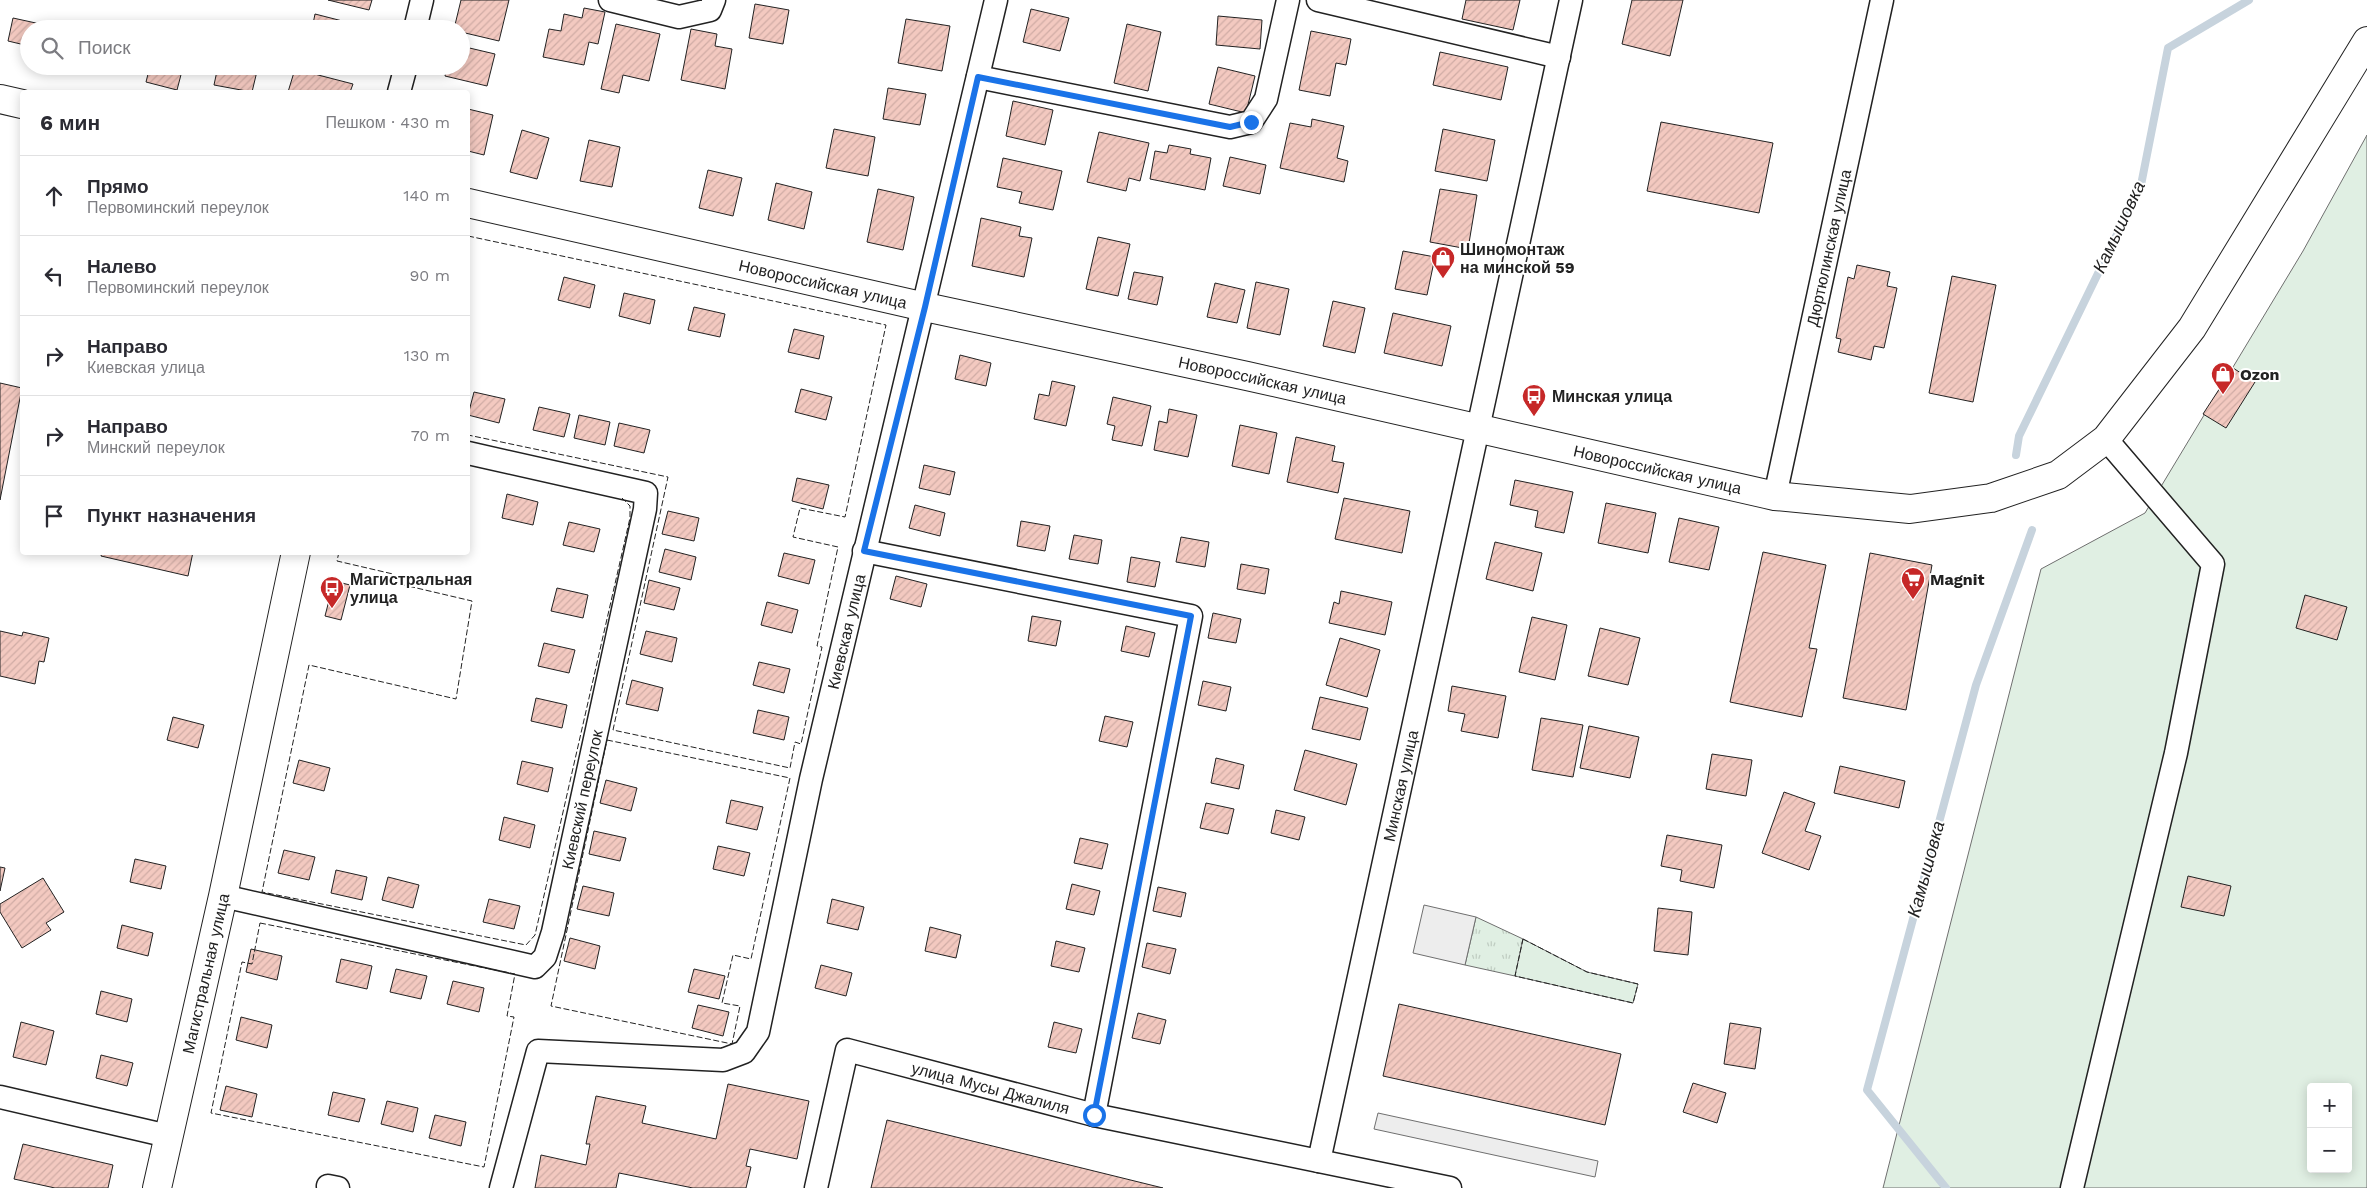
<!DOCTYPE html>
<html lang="ru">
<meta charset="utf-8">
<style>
:root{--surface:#fff;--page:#f7f7f7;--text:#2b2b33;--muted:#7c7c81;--line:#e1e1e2}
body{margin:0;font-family:"Work Sans",sans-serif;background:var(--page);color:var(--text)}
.controls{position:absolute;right:15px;bottom:15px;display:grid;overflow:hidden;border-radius:5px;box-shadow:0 2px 12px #0003}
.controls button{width:45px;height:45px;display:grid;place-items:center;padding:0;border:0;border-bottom:1px solid var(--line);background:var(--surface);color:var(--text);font:25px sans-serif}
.stop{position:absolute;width:15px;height:15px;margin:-11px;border:4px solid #1a73e8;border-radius:50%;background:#fff}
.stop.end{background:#1a73e8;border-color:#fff;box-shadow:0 1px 5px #0008}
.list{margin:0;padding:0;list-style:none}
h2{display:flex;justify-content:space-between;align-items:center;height:65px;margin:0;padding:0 20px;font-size:21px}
h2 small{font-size:16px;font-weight:400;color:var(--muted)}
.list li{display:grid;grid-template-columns:32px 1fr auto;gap:15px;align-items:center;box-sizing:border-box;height:80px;padding:0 20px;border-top:1px solid var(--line)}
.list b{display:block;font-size:19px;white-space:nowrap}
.list p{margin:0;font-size:16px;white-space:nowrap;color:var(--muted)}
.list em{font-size:16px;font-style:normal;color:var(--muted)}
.icon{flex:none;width:28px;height:28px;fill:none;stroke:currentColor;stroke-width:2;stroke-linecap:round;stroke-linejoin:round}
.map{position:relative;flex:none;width:2367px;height:1188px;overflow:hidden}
.search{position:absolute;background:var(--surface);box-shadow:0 2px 12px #0003;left:20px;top:20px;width:450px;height:55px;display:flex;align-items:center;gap:12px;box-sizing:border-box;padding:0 18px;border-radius:28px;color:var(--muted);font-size:19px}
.panel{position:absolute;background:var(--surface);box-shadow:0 2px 12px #0003;left:20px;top:90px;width:450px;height:465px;border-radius:5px}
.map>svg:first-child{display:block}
.park{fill:url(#park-tufts);stroke:#6f6f6f}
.garden{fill:#e0efe3;stroke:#6f6f6f;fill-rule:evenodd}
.parking{fill:#ededed;stroke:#6f6f6f}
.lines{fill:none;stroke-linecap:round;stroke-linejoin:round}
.stream{stroke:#c7d3dd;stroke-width:8}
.building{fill:url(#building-hatch);stroke:#222}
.street-casing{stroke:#222;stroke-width:25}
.secondary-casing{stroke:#222;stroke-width:30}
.street{stroke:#fff;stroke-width:22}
.secondary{stroke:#fff;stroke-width:28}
.fence{stroke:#222;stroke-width:1;stroke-dasharray:6 2.5;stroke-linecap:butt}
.route{stroke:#1a73e8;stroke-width:6}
.labels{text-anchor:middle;stroke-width:4;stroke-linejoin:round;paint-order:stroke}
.street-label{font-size:16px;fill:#222;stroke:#fff}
.poi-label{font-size:16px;font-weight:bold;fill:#222;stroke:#fff;text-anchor:start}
.water-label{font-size:18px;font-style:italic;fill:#222;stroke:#fff}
</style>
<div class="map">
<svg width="2367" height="1188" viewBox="0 0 2367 1188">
<defs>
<pattern id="park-tufts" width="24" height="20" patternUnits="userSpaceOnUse" patternTransform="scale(1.25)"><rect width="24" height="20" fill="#e0efe3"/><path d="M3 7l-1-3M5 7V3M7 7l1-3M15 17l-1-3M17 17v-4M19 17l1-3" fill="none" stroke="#c0cdc2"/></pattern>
<pattern id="building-hatch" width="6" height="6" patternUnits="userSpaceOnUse" patternTransform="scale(1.25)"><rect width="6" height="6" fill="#f3c9c0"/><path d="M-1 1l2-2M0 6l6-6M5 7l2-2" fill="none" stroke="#d0aca5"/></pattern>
</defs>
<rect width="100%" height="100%" fill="#fff"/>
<path class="park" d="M1476,917L1523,939L1515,976L1465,965Z"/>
<g class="garden">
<path d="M2367,135V1188H1883L2041,569L2145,513L2303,251ZM2311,1087H2348V1169H2311Z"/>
<path d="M1523,939L1587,972L1638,984L1633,1003L1515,976Z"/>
</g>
<g class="parking">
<path d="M1424,905L1476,917L1465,965L1413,953Z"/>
<path d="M1378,1113L1598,1161L1595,1177L1374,1129Z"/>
</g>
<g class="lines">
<g class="stream">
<path d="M2016,455L2019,436L2141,185L2168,48L2249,0"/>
<path d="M1946,1188L1867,1090L1976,685L2032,530"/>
</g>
</g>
<g class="building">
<path d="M328,0H372L369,10Z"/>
<path d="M461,0H509L499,41L461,32V29H454Z"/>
<path d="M1466,0H1520L1513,30L1462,19Z"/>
<path d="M1632,0H1683L1670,56L1622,44Z"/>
<path d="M755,4L789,10L783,44L749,38Z"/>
<path d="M584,8L605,12L598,44L589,42L584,65L543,57L549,29L561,31L564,14L582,18Z"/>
<path d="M1031,9L1069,18L1060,51L1023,42Z"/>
<path d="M315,14L366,27V29H312Z"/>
<path d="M1218,16L1262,20L1260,49L1216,45Z"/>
<path d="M13,18L45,25L44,29H29V46L8,41Z"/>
<path d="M906,19L950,26L942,71L898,63Z"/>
<path d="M616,24L660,34L649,81L623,75L619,93L601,89Z"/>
<path d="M1127,24L1161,32L1148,91L1114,83Z"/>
<path d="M691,29L717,34L715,46L732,49L725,89L681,80Z"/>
<path d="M1311,31L1351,39L1346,65L1336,63L1330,96L1299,90Z"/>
<path d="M461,46L495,54L487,86L445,76L447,66H461Z"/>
<path d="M1440,52L1508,67L1501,100L1433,85Z"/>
<path d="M150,66L183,67L177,90L146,82Z"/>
<path d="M218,66L258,67L252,92L214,85Z"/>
<path d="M1218,67L1255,76L1246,113L1209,104Z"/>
<path d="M295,69L353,84L350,92H288Z"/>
<path d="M888,88L926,94L920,125L883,119Z"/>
<path d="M1013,101L1053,110L1045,145L1006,136Z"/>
<path d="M468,109L493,115L484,155L468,151Z"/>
<path d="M1312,119L1344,126L1337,158L1348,161L1344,182L1280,168L1290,123L1311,127Z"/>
<path d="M1661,122L1773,143L1759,213L1647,191Z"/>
<path d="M834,129L875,137L868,176L826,168Z"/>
<path d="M1443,129L1495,140L1487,181L1435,171Z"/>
<path d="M522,130L549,138L537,179L510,172Z"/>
<path d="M1099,132L1149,143L1140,181L1129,178L1126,191L1087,182Z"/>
<path d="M589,140L620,147L612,187L580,181Z"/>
<path d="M1169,145L1191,149L1190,154L1211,158L1205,190L1150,179L1155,151L1167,153Z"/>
<path d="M1230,157L1266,165L1260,194L1223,186Z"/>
<path d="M1003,158L1062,171L1053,210L1019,203L1022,192L997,187Z"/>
<path d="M708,170L742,178L733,216L699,208Z"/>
<path d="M776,183L812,192L804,229L768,220Z"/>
<path d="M878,189L914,197L903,250L867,242Z"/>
<path d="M1440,189L1477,195L1468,249L1430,242Z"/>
<path d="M981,218L1021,227L1019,236L1032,238L1024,277L972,266Z"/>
<path d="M1098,237L1130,244L1118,296L1086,289Z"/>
<path d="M1403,251L1435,257L1427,295L1395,289Z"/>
<path d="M1857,265L1890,272L1887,286L1897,288L1884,348L1874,346L1871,360L1838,352L1841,339L1836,338L1848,277L1854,279Z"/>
<path d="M1134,272L1163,277L1157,305L1128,299Z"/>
<path d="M1952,276L1996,285L1973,402L1929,393Z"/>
<path d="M564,277L595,285L590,308L558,300Z"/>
<path d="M1256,282L1289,289L1280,335L1247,328Z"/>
<path d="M1215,283L1245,290L1237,323L1207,317Z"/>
<path d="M624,293L655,300L650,324L619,316Z"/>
<path d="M1333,301L1365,308L1355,353L1323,346Z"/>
<path d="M694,307L725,314L720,337L688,330Z"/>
<path d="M1393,313L1451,326L1442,366L1384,353Z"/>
<path d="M794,329L824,336L819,359L788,352Z"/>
<path d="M960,355L991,363L986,386L955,379Z"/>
<path d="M2233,368L2255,382L2226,428L2203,414Z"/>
<path d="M1052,381L1075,386L1066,426L1034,419L1039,394L1049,396Z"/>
<path d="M0,383L22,388L0,500Z"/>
<path d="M801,389L832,397L826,420L795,412Z"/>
<path d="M474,392L505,399L499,423L468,415Z"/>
<path d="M1113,397L1151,406L1142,446L1112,440L1115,426L1107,424Z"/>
<path d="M539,407L570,414L564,437L533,430Z"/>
<path d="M1169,409L1197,415L1188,457L1154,450L1159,421L1167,423Z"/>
<path d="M579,415L610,422L605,445L574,438Z"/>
<path d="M619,423L650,430L644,453L614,446Z"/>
<path d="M1240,425L1277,433L1269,474L1232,466Z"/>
<path d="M1296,437L1335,446L1332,461L1344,463L1338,493L1287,482Z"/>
<path d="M924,465L955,472L950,495L919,488Z"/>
<path d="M797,478L829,485L823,509L792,501Z"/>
<path d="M1515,480L1573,492L1564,533L1535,527L1538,511L1510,505Z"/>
<path d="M507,494L538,502L533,525L502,518Z"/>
<path d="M1344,498L1410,511L1402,553L1335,539Z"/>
<path d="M1606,503L1656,513L1648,553L1598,543Z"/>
<path d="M915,505L945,513L940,536L909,528Z"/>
<path d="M668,511L699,518L694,541L662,534Z"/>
<path d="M1679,518L1719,527L1709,570L1669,562Z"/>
<path d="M1021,521L1050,526L1045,551L1017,546Z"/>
<path d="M569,522L600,529L594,552L563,545Z"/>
<path d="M1074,535L1102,540L1098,564L1069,559Z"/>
<path d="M1181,537L1209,542L1205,567L1176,562Z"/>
<path d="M1495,542L1542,553L1533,591L1486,579Z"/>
<path d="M665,549L696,557L691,580L659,572Z"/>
<path d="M102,552H193L188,576L101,556Z"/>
<path d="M1763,552L1826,565L1809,648L1817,649L1802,717L1730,702Z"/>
<path d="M784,553L815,560L809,584L778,576Z"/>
<path d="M1870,553L1932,565L1906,710L1843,698Z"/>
<path d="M1131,557L1160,562L1155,587L1127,582Z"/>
<path d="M1241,564L1269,569L1265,594L1237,589Z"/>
<path d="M896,576L927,584L921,607L890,599Z"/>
<path d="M649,580L680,588L674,610L644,603Z"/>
<path d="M334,581L350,585L341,620L325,616Z"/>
<path d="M557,588L588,595L583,618L551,611Z"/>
<path d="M1341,591L1392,602L1385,635L1329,623L1334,602L1339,604Z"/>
<path d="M2305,595L2347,607L2337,640L2296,628Z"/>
<path d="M767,602L798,610L792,633L761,625Z"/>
<path d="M1213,613L1241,619L1236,643L1208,638Z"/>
<path d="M1032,616L1061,621L1056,646L1028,641Z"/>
<path d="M1532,617L1567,625L1555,680L1519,672Z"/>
<path d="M1126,626L1155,633L1149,657L1121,651Z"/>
<path d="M1600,628L1640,638L1628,685L1588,676Z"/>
<path d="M0,631L22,636L23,632L49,638L44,662L39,661L35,684L0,676Z"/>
<path d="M646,631L677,638L672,662L640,654Z"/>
<path d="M1340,638L1380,650L1367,697L1326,685Z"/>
<path d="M544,643L575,650L569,673L538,666Z"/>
<path d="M759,662L790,669L784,693L753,685Z"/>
<path d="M632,680L663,688L658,711L626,704Z"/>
<path d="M1203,681L1231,687L1226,711L1198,705Z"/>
<path d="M1452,686L1506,696L1498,738L1461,731L1465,714L1448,711Z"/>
<path d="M1320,697L1368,708L1360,740L1312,729Z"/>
<path d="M536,698L567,705L562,728L531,721Z"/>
<path d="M758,710L789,717L784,740L753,733Z"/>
<path d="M1105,716L1133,722L1127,747L1099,741Z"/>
<path d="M173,717L204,725L198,748L167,740Z"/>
<path d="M1541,718L1583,725L1573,777L1532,770Z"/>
<path d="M1589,726L1639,737L1630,778L1580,768Z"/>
<path d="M1305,750L1357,764L1346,805L1294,790Z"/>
<path d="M1712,754L1752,760L1746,796L1706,789Z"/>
<path d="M1216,758L1244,765L1239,789L1211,783Z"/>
<path d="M299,760L330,768L324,791L293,783Z"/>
<path d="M522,761L553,768L548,792L517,784Z"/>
<path d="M1840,766L1905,781L1899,808L1834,793Z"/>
<path d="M606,780L637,788L631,811L600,803Z"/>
<path d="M1784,792L1815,803L1805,831L1821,836L1809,870L1762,853Z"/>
<path d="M731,800L763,807L757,830L726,823Z"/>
<path d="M1206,803L1234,809L1228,834L1200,828Z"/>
<path d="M1276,810L1305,817L1299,840L1271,833Z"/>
<path d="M504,817L535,825L530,848L499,840Z"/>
<path d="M594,831L626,838L620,861L589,854Z"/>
<path d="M1667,835L1722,845L1714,888L1680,881L1682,870L1661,866Z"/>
<path d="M1080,838L1108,844L1102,869L1074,863Z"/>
<path d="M718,846L750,853L744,876L713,869Z"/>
<path d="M284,850L315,857L309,880L278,873Z"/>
<path d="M135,859L166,866L161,889L130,882Z"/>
<path d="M0,867L5,868L0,891Z"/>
<path d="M336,870L367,877L362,900L331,893Z"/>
<path d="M2188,876L2231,886L2224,916L2181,907Z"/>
<path d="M388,877L419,885L413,908L382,900Z"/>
<path d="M43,878L64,912L46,923L51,930L22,948L0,912V904Z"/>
<path d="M1072,884L1100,891L1094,915L1066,909Z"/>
<path d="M583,886L614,893L609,916L577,909Z"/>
<path d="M1158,887L1186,893L1181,917L1153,911Z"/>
<path d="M489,899L520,906L514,929L483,922Z"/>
<path d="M832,899L864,907L858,930L827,923Z"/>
<path d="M1658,908L1692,912L1688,955L1654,951Z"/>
<path d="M122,925L153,933L148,956L117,948Z"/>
<path d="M930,927L961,935L956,958L925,951Z"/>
<path d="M570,938L600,946L595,969L564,961Z"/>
<path d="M1056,941L1085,948L1079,972L1051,966Z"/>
<path d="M1147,943L1176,949L1170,974L1142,967Z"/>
<path d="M251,949L282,956L277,980L246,972Z"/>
<path d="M341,959L372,966L367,989L336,982Z"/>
<path d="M821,965L852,973L846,996L815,988Z"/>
<path d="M396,969L427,976L421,999L390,992Z"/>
<path d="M694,969L725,976L719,999L688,992Z"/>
<path d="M453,981L484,988L479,1012L447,1004Z"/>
<path d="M101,991L132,999L127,1022L96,1014Z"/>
<path d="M1399,1004L1621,1054L1605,1125L1383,1076Z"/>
<path d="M698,1005L729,1012L723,1036L692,1028Z"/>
<path d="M1138,1013L1166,1020L1160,1044L1132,1038Z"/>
<path d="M241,1017L272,1025L267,1048L236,1040Z"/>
<path d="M21,1022L54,1031L46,1065L13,1057Z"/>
<path d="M1054,1022L1082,1029L1076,1053L1048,1047Z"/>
<path d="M1730,1023L1761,1028L1755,1069L1724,1064Z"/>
<path d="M101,1055L133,1063L127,1086L96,1078Z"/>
<path d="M1693,1083L1726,1093L1717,1123L1683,1112Z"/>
<path d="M728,1084L809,1101L797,1159L750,1149L746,1166L751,1167L746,1188H693L619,1173L616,1188H535L541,1155L586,1165L590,1144H586L596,1096L646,1106L642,1123L716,1139Z"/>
<path d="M226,1086L257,1094L252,1117L220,1110Z"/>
<path d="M333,1092L365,1099L359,1122L328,1115Z"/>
<path d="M387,1101L418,1108L413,1132L381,1124Z"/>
<path d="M435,1115L466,1122L461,1146L429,1138Z"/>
<path d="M887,1120L1163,1188H871Z"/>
<path d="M23,1144L113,1165L108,1188H55L14,1179Z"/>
</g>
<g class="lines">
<g class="street-casing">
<g id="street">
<path d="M610,0L679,17L710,10L714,0"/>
<path d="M1318,0L1559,57"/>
<path d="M415,29L422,0"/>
<path d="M978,77L1230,127L1251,122L1266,99L1288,0"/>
<path d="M399,92L406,66"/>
<path id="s1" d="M1775,496L1882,0"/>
<path d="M864,551L1191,616L1094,1115"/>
<path id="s2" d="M223,896L535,967L545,957L553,932L645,509L646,493L468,453"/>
<path d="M0,1097L168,1136"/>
<path id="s3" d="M1319,1161L1571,0"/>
<path d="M328,1186L338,1188"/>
<path id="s4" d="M501,1188L538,1051L723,1060L744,1052L758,1032L811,779L996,0"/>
<path id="s5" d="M816,1188L847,1050L1094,1115L1450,1188"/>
<path d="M2072,1188L2176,753L2213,564L2106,439"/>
</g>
</g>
<g class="secondary-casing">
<g id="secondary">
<path d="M0,99L22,104"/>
<path id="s6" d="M468,203L925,307L1247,376L1775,496L1910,509L1991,498L2058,475L2106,439L2192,328L2367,41"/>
<path id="s7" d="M157,1188L223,896L296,552"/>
</g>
</g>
<use href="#street" class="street"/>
<use href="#secondary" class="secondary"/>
<g class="fence">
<path d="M468,236L886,325L845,517L800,508L793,537L838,547L817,646L822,647L801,744L795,742L790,768L613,730L668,477L468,435"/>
<path d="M339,552L337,561L393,574L391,582L472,601L456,699L309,665L262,892L526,945L535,935L630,518V506L622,498"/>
<path d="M607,740L790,778L751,959L733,955L722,1003L740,1006L732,1044L551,1006Z"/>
<path d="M260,923L515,974L507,1016L514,1017L484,1167L211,1113L242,962L252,964Z"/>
<path d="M1523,939L1587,972L1638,984L1633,1003L1515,976Z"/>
</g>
</g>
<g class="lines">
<path class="route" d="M1094,1115L1191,616L864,551L925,307L978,77L1230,127L1251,122"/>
</g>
<defs>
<g id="shop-pin" transform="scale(1.25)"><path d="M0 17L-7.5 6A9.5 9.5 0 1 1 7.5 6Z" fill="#c62828" stroke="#fff"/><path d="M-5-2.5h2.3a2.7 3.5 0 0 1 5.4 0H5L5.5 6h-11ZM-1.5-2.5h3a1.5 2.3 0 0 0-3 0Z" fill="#fff"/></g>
<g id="bus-pin" transform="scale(1.25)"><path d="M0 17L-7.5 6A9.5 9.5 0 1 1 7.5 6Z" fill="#c62828" stroke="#fff"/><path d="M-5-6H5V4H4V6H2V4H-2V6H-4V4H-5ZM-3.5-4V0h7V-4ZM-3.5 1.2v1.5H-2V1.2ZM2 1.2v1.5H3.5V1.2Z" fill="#fff"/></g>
<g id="supermarket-pin" transform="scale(1.25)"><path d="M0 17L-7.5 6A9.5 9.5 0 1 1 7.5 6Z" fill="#c62828" stroke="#fff"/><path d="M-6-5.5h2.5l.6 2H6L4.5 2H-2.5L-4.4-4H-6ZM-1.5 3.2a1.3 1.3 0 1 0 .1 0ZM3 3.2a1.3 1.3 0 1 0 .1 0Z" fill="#fff"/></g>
</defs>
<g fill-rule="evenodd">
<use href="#shop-pin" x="1443" y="258"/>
<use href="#shop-pin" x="2223" y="374"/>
<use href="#bus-pin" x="1534" y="396"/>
<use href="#supermarket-pin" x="1913" y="579"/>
<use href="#bus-pin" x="332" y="588"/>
</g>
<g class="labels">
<g class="street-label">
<text dy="6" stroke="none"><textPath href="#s1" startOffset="254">Дюртюлинская улица</textPath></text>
<text dy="6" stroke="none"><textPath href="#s6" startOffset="364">Новороссийская улица</textPath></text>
<text dy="6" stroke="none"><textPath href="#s6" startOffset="814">Новороссийская улица</textPath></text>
<text dy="6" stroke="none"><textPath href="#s6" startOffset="1219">Новороссийская улица</textPath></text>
<text dy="6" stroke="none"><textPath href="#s4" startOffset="784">Киевская улица</textPath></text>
<text dy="6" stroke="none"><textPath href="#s3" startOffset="384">Минская улица</textPath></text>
<text dy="6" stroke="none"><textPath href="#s2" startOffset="496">Киевский переулок</textPath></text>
<text dy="6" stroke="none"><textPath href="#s7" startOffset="220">Магистральная улица</textPath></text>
<text dy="6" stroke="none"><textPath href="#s5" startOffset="290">улица Мусы Джалиля</textPath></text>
</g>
<g class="poi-label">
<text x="1460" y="255">Шиномонтаж<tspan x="1460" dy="18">на минской 59</tspan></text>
<text x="2240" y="380">Ozon</text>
<text x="1552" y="402">Минская улица</text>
<text x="350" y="585">Магистральная<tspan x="350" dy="18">улица</tspan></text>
<text x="1930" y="585">Magnit</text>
</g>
<g class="water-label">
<text transform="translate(2119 227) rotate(-65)" y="6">Камышовка</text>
<text transform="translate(1926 869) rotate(-75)" y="6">Камышовка</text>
</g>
</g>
</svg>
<div class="controls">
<button>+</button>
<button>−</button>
</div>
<div class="stop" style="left:1094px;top:1115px"></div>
<div class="stop end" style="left:1251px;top:122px"></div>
<div class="search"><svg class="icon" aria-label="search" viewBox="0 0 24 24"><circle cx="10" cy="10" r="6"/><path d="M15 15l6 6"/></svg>Поиск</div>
<section class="panel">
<h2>6 мин<small>Пешком · 430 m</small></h2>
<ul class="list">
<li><svg class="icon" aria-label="ahead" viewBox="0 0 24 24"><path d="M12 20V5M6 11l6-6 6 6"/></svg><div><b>Прямо</b><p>Первоминский переулок</p></div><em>140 m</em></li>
<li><svg class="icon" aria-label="left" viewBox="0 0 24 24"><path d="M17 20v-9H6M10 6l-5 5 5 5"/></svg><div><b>Налево</b><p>Первоминский переулок</p></div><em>90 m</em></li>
<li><svg class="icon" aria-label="right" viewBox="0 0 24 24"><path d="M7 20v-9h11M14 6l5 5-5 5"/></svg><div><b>Направо</b><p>Киевская улица</p></div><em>130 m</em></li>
<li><svg class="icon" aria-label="right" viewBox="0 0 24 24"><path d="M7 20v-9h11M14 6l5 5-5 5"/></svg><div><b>Направо</b><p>Минский переулок</p></div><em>70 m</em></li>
<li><svg class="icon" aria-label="arrive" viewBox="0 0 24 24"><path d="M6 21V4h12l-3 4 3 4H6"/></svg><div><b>Пункт назначения</b></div></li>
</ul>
</section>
</div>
